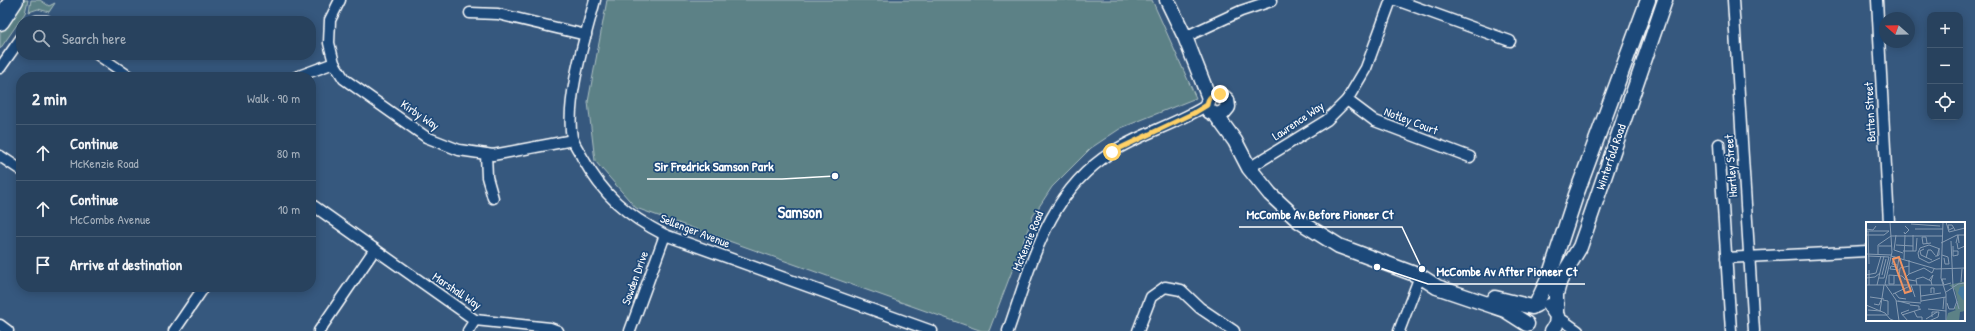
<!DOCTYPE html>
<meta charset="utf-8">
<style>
:root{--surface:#28425e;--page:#344d67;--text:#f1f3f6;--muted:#a5b0bc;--line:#445b73}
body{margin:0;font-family:"Patrick Hand",sans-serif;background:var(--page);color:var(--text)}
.controls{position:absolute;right:12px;top:12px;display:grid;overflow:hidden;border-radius:8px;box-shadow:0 2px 10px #0003}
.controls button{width:36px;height:36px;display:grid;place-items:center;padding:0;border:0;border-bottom:1px solid var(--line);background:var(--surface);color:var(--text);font:20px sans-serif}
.compass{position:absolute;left:1879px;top:12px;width:36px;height:36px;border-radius:50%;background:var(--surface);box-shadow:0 2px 10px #0003;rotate:290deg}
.stop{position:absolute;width:12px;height:12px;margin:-9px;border:3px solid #ffd166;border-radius:50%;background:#fff}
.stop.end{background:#ffd166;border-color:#fff;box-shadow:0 1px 4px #0008}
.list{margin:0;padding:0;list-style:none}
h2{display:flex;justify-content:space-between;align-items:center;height:52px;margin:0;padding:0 16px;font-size:17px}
h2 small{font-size:13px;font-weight:400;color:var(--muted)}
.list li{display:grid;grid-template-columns:26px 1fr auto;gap:12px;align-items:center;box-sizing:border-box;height:56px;padding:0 16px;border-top:1px solid var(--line)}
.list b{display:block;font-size:15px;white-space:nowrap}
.list p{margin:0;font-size:13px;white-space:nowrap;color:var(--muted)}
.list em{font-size:13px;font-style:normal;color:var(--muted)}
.icon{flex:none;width:22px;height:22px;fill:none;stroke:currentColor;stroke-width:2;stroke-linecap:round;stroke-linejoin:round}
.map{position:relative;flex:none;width:1975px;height:331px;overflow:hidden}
.search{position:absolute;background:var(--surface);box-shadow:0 2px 10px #0003;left:16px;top:16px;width:300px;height:44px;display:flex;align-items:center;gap:10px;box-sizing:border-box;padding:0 14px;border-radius:16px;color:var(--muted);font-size:15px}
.panel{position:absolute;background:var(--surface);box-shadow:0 2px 10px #0003;left:16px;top:72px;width:300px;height:220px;border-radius:16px}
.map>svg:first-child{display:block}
.green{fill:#5c8186;stroke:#aec0c2}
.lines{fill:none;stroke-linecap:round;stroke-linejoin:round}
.street-casing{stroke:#fff;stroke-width:13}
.secondary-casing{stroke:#fff;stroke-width:17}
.highway-casing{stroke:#fff;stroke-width:21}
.street{stroke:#1f4a7a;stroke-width:10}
.secondary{stroke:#1f4a7a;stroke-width:14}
.highway{stroke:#1f4a7a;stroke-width:18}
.route{stroke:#ffd166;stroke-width:5}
.labels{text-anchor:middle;stroke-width:3.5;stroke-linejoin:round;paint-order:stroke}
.street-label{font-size:12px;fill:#fff;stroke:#1f4a7a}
.district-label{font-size:16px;font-weight:bold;fill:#fff;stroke:#1f4a7a}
.inset-road{fill:none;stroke:#869bb2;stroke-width:1}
.view{fill:#f09361;fill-opacity:0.15;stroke:#f09361;stroke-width:2}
.inset-edge{fill:none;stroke:#fff;stroke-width:2}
.leader{fill:none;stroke:#fff;stroke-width:1.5}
.callout-dot{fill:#fff;stroke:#1f4a7a;stroke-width:1.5}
.callout-label{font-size:13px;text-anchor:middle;font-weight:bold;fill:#fff;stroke:#1f4a7a;stroke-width:3.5;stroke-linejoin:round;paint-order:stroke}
</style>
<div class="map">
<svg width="1975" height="331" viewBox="0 0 1975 331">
<rect width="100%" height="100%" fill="#36587e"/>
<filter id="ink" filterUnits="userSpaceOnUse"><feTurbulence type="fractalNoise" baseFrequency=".025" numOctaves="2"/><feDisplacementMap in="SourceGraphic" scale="8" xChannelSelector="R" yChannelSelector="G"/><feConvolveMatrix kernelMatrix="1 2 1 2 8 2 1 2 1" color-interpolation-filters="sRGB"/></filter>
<g filter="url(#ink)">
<g class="green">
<path d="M21,0H28L25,13L0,49V32Z"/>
<path d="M31,0H40L49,6L55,3L49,12L38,9L29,12Z"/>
<path d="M607,0H1152L1196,98L1121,128L1091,148L1052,187L1033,216L989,331H982L636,208L595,161L588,102Z"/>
</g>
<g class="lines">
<g class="street-casing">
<g id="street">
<path d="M340,0L330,20L329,43L334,63L344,79L426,137L459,150L493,155L573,140"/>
<path d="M595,0C585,38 565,101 572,138C574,144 579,151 582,157C603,195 626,215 665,235L932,331"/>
<path d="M1396,0L1510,41"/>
<path d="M1733,0L1754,331"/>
<path d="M1877,0L1889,223"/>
<path d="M470,13L498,14L586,35"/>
<path d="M36,21H47"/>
<path d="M1185,37L1241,11L1271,1"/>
<path d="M98,55L130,77"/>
<path d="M0,68L21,38"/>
<path d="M296,77L334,63"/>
<path d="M1347,100L1375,121L1470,157"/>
<path d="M1719,144L1731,331"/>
<path d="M486,154L487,177L493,198"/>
<path d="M0,156L21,170"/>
<path d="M1249,168L1327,120L1347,100L1366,68L1391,0"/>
<path d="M311,204L475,320L550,328L558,331"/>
<path d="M1726,258L1867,251"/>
<path d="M1557,316L1578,331"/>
<path d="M0,325L8,331"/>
<path d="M174,331L204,287"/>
<path d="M319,331L375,249"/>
<path d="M468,331L475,320"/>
<path d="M630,331L665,235"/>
<path d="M1008,331C1032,263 1047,193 1112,152C1142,133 1177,124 1207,105"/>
<path d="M1138,331L1151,297L1165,287L1181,290L1200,308L1234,331"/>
<path d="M1399,331L1420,276"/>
</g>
</g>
<g class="secondary-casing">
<g id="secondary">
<path d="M1167,0L1185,37L1209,98"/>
<path d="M1216,115L1223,113L1228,107L1227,100L1220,94L1213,95L1209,98L1207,105L1209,111L1216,115L1235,141L1249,168L1270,194L1299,221L1339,246L1420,276L1437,287L1505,310L1527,324"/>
<path d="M1495,298L1532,307"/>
<path d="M1536,305L1549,277L1576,195L1648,0"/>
<path d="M1550,306L1557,316L1556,325L1552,331"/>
<path d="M1556,312V294L1560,280L1580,247L1586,230L1665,0"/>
</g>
</g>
<g class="highway-casing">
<path id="highway" d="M0,21L14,0"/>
</g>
<use href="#street" class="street"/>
<use href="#secondary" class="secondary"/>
<use href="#highway" class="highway"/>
</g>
</g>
<g class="lines" filter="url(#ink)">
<path class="route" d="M1112,152L1194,113L1207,105C1208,97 1213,93 1220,94"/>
</g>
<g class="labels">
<g class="street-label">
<text transform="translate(1870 112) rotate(-93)" y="4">Batten Street</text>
<text transform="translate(420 115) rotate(34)" y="4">Kirby Way</text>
<text transform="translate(1298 121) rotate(-34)" y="4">Lawrence Way</text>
<text transform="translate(1411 121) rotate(21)" y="4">Notley Court</text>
<text transform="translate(1611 157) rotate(-71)" y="4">Winterfold Road</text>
<text transform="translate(1731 166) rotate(-94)" y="4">Hartley Street</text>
<text transform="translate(695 231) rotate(21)" y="4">Sellenger Avenue</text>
<text transform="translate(1028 241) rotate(-68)" y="4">McKenzie Road</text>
<text transform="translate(635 278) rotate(-70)" y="4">Sowden Drive</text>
<text transform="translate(457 291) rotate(34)" y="4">Marshall Way</text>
</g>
<g class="district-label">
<text x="800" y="218">Samson</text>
</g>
</g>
<g transform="translate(1866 222)">
<rect width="99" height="99" fill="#36587e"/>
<path d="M96,60H99V89L94,90L93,99H80L82,91L90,88L88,87L92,81L89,68L83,63Z" fill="#5c8186"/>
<path d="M99,64V78H97L92,71L94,65Z" fill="#4479a1"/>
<path class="inset-road" d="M24,0L26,30L19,62L30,78L33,99M77,0L75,56L80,72V99M80,0L83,10L99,6M89,0H98L99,5M45,2L74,4M87,6L83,8L82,3H86L89,8M0,7L7,8L10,4M49,7H77M0,9H23M2,9L3,42M38,10L39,12L43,8L39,4M0,13H18L23,9M30,13L28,28L37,31M85,19L87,65M61,21L60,15H56L57,22L65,21M75,21L91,13H98M90,21L92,13L93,21M91,21L92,27L99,24M30,23L47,24M13,24H26M87,24V34L92,33V29H87M58,27L54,29L55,33L66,38M74,27L63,23L54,26L52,31L53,36L63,41L74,36M37,29H50L51,16M47,29V13M0,32L25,33M12,32V23L25,14H77M76,33L82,35L83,42H79L78,36M2,34L23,35L18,56H13M25,34L70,47L99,46M69,34H71L73,33V27L71,34M60,36L62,28H65L69,33M38,37L39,13M30,45L25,44L24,47L33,48M15,46L18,34M58,46L66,51L68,47M3,48V63M31,48L33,36L28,35L26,42L31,43M43,52L58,46M0,53L10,51L15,34M16,53L20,37M28,54V62H23V53L36,54L38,56M33,54L34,46L43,44M0,56L9,55L14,51M38,57L43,52V38M38,57L50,59M80,57H76L78,63L85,61M63,58L67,53L65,59M95,60L96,47M0,63H37M11,63L15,46M37,63H77M45,63L49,75M51,63L50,57L57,55L65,59L66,63M54,63L55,80M87,66L93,87M80,70L92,62L99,61M29,71L33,76L40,77M65,71V66H68V71M27,72L44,64M55,74L75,71M4,75L18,77M17,78L22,79V93M30,79L55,81M32,79L44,82M55,79L80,75M81,81L83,87H88L91,79M8,82L13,83L16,76M0,83L19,91L24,97L29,99M44,83L53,84V87M62,87L80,89M77,87L78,75M2,88L15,89M14,89L18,63M48,89L51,95H56V99M0,93H21M36,93L55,87M60,97L71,90M42,99L35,91L43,88M63,99L72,95L73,90H66V95"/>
<path class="view" d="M33,35L45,69L39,71L27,37Z"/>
<rect width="99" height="99" class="inset-edge"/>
</g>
<path class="leader" d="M835 176L782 179H647M1422 269L1402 227H1239M1377 267L1428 284H1585"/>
<g class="callout-dot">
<circle cx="835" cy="176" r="4"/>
<circle cx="1422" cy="269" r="4"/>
<circle cx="1377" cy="267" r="4"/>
</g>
<g class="callout-label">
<text x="714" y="171">Sir Fredrick Samson Park</text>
<text x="1320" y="219">McCombe Av Before Pioneer Ct</text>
<text x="1507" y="276">McCombe Av After Pioneer Ct</text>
</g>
</svg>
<div class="controls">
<button>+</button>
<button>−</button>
<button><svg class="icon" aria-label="locate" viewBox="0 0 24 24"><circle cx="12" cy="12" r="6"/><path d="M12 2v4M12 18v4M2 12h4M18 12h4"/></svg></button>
</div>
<svg class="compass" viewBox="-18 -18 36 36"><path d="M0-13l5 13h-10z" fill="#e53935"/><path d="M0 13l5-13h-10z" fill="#a5b0bc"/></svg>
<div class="stop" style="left:1112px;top:152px"></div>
<div class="stop end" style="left:1220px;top:94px"></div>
<div class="search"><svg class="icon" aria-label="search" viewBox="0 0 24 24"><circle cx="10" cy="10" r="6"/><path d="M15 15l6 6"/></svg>Search here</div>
<section class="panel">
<h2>2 min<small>Walk · 90 m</small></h2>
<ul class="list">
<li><svg class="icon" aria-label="ahead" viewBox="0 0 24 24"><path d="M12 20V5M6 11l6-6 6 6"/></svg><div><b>Continue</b><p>McKenzie Road</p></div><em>80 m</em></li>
<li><svg class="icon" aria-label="ahead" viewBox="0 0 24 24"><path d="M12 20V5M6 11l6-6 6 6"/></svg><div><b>Continue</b><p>McCombe Avenue</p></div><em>10 m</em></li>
<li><svg class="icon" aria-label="arrive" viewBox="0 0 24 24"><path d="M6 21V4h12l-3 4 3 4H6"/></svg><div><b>Arrive at destination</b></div></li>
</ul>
</section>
</div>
